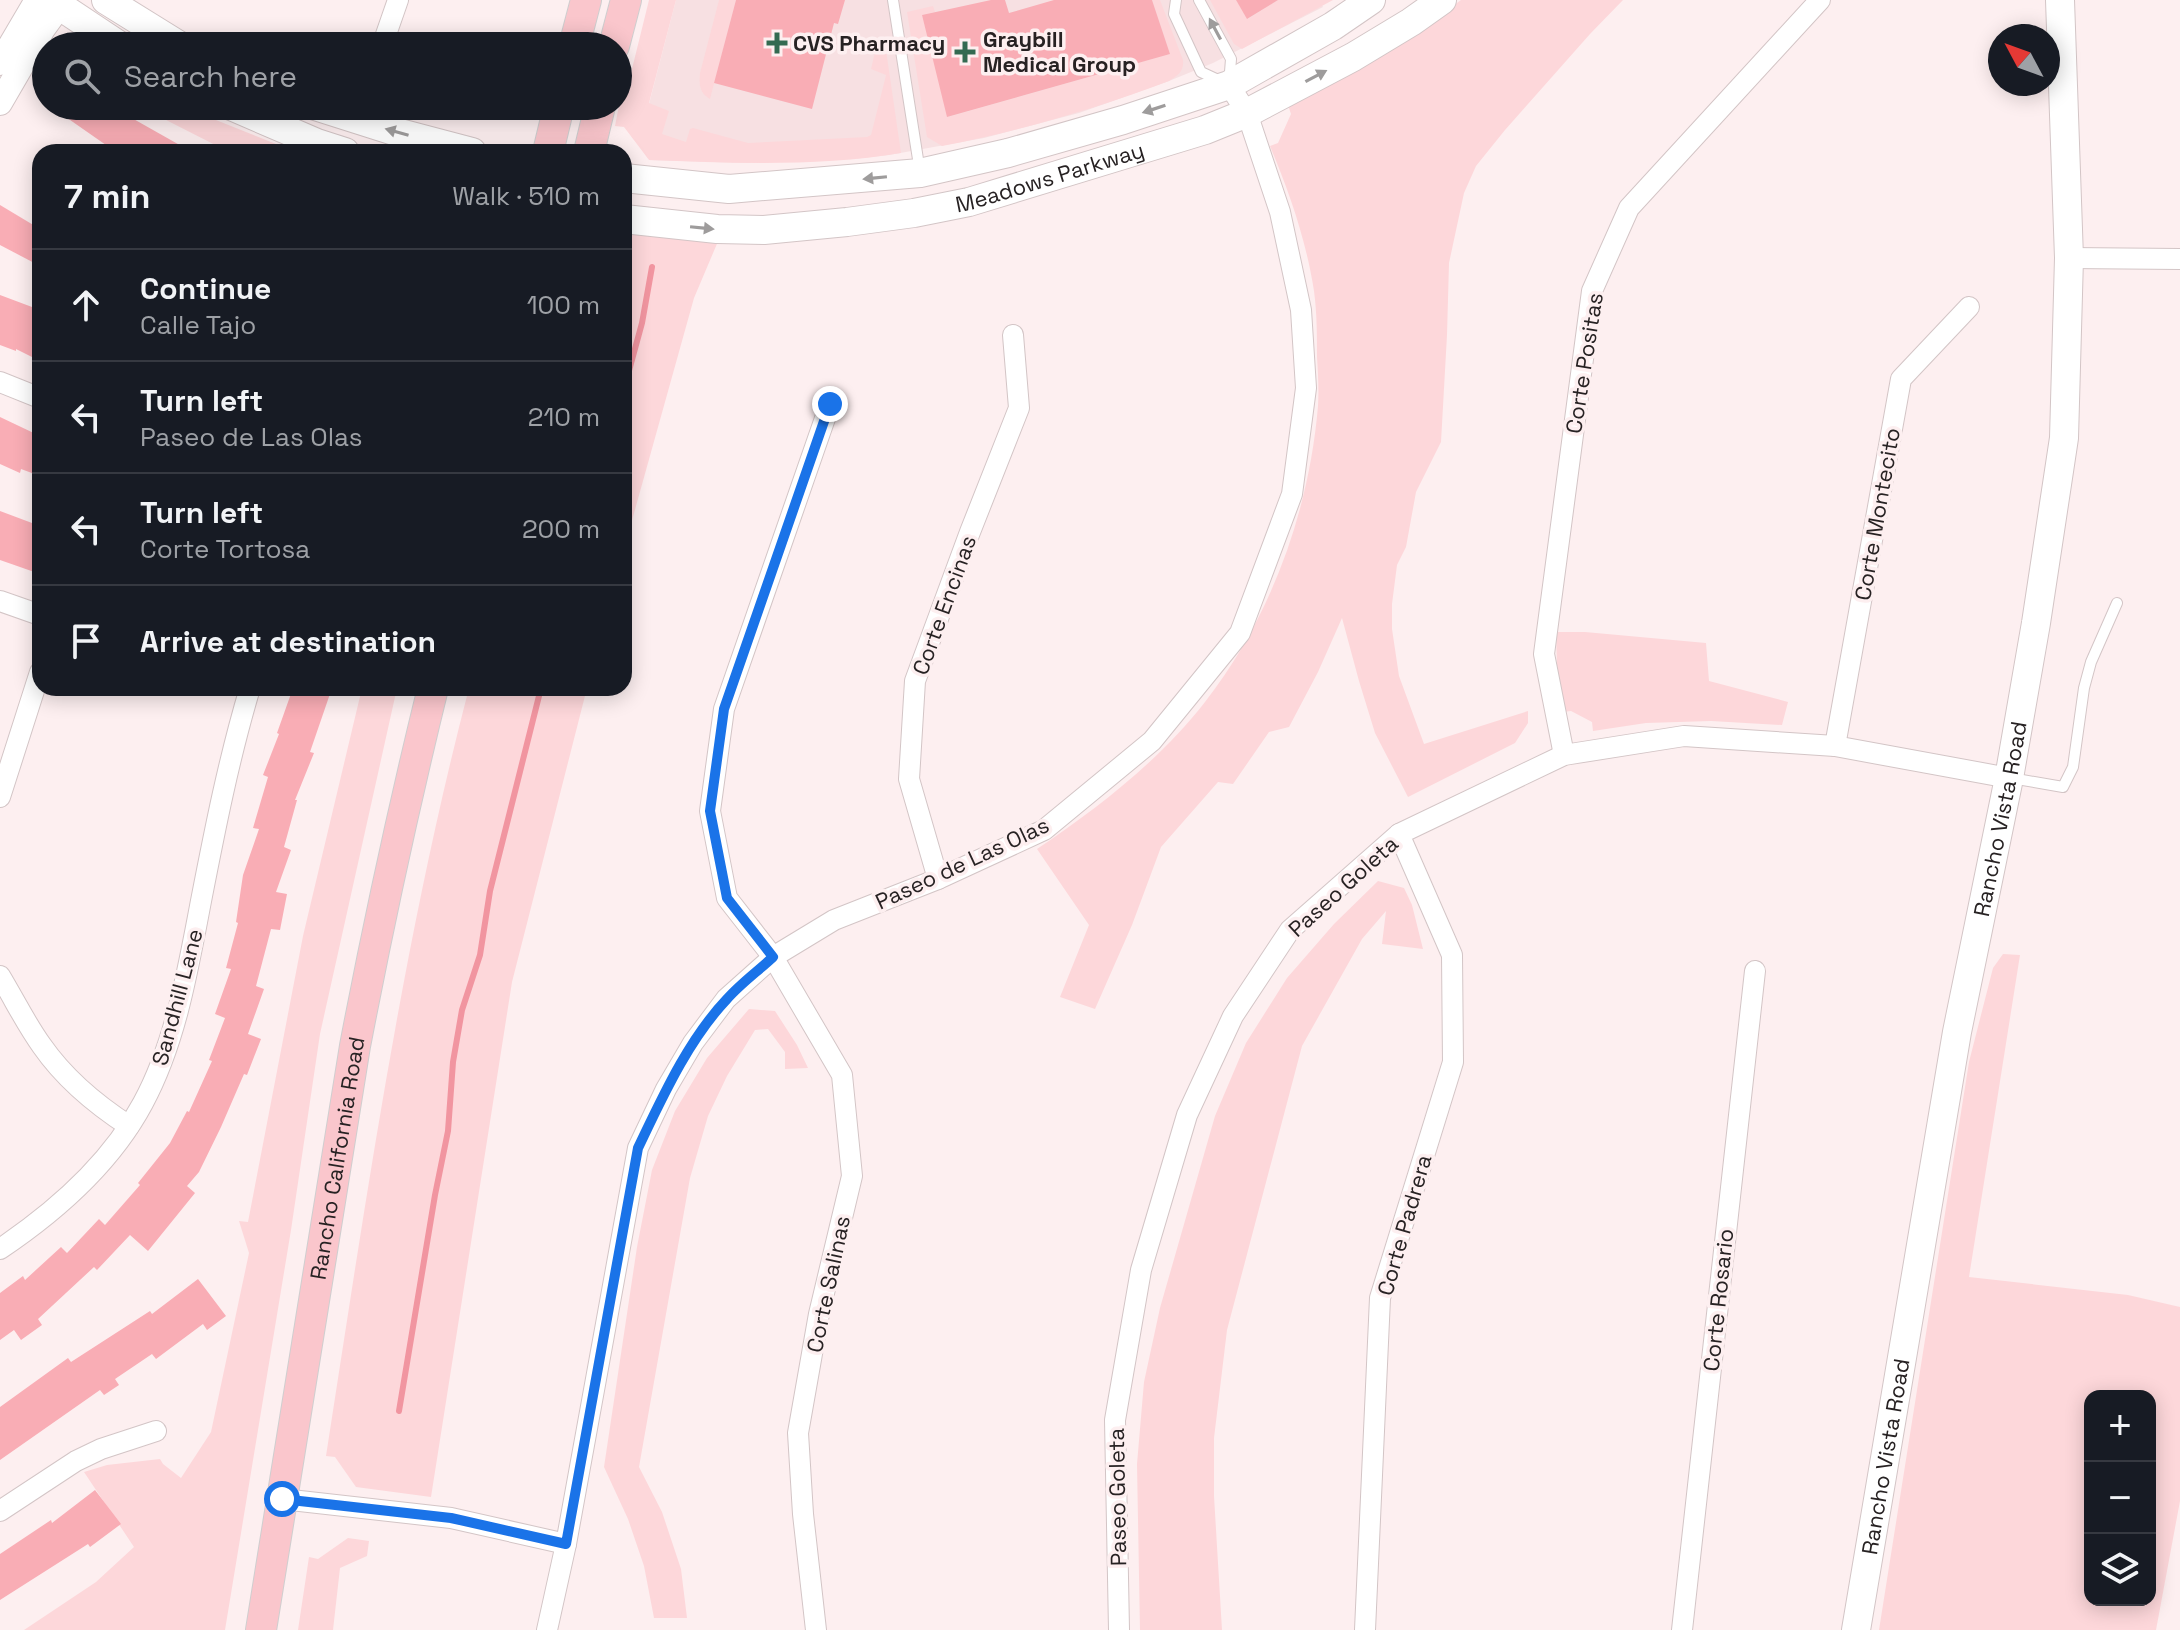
<!DOCTYPE html>
<meta charset="utf-8">
<style>
:root{--surface:#171b24;--page:#20242c;--text:#f1f3f6;--muted:#9ea1a6;--line:#363941}
body{margin:0;font-family:"Space Grotesk",sans-serif;background:var(--page);color:var(--text)}
.controls{position:absolute;right:24px;bottom:24px;display:grid;overflow:hidden;border-radius:16px;box-shadow:0 4px 20px #0003}
.controls button{width:72px;height:72px;display:grid;place-items:center;padding:0;border:0;border-bottom:2px solid var(--line);background:var(--surface);color:var(--text);font:40px sans-serif}
.compass{position:absolute;left:1988px;top:24px;width:72px;height:72px;border-radius:50%;background:var(--surface);box-shadow:0 4px 20px #0003;rotate:311deg}
.stop{position:absolute;width:24px;height:24px;margin:-18px;border:6px solid #1a73e8;border-radius:50%;background:#fff}
.stop.end{background:#1a73e8;border-color:#fff;box-shadow:0 2px 8px #0008}
.list{margin:0;padding:0;list-style:none}
h2{display:flex;justify-content:space-between;align-items:center;height:104px;margin:0;padding:0 32px;font-size:34px}
h2 small{font-size:26px;font-weight:400;color:var(--muted)}
.list li{display:grid;grid-template-columns:52px 1fr auto;gap:24px;align-items:center;box-sizing:border-box;height:112px;padding:0 32px;border-top:2px solid var(--line)}
.list b{display:block;font-size:30px;white-space:nowrap}
.list p{margin:0;font-size:26px;white-space:nowrap;color:var(--muted)}
.list em{font-size:26px;font-style:normal;color:var(--muted)}
.icon{flex:none;width:44px;height:44px;fill:none;stroke:currentColor;stroke-width:2;stroke-linecap:round;stroke-linejoin:round}
.map{position:relative;flex:none;width:2180px;height:1630px;overflow:hidden}
.search{position:absolute;background:var(--surface);box-shadow:0 4px 20px #0003;left:32px;top:32px;width:600px;height:88px;display:flex;align-items:center;gap:20px;box-sizing:border-box;padding:0 28px;border-radius:44px;color:var(--muted);font-size:30px}
.panel{position:absolute;background:var(--surface);box-shadow:0 4px 20px #0003;left:32px;top:144px;width:600px;height:552px;border-radius:24px}
.map>svg:first-child{display:block}
.built{fill:#f7e0e2}
.green{fill:#fdd7da;fill-rule:evenodd}
.lines{fill:none;stroke-linecap:round;stroke-linejoin:round}
.stream{stroke:#f195a0;stroke-width:6}
.building{fill:#f9adb5}
.service-casing{stroke:#d3c5c6;stroke-width:12}
.minor-casing{stroke:#d3c5c6;stroke-width:22}
.tertiary-casing{stroke:#d3c5c6;stroke-width:26}
.secondary-casing{stroke:#d3c5c6;stroke-width:30}
.primary-casing{stroke:#cfcecf;stroke-width:32}
.service{stroke:#fff;stroke-width:10}
.minor{stroke:#fff;stroke-width:20}
.tertiary{stroke:#fff;stroke-width:24}
.secondary{stroke:#fff;stroke-width:28}
.primary{stroke:#fac6cc;stroke-width:30}
.oneway{fill:#9e9c9c}
.route{stroke:#1a73e8;stroke-width:10}
.poi-dot{fill:#336a51;stroke:#fdeff0;stroke-width:3}
.labels{text-anchor:middle;stroke-width:7;stroke-linejoin:round;paint-order:stroke}
.poi-label{font-size:22px;font-weight:bold;fill:#272223;stroke:#fdeff0;text-anchor:start}
.street-label{font-size:22px;fill:#272223;stroke:#fdeff0}
</style>
<div class="map">
<svg width="2180" height="1630" viewBox="0 0 2180 1630">
<rect width="100%" height="100%" fill="#fdeff0"/>
<path class="built" d="M676,0H1319L1323,7L1213,63L1169,81L1079,113L984,138L889,155L853,159L747,163L649,160V104Z"/>
<g class="green">
<path d="M649,0H676L649,103L669,111L662,134L686,142L690,129L693,128L748,143L867,137L871,135L886,75L871,69L876,48L882,47L886,50L901,153C821,167 730,163 649,160L624,127L615,126L622,90L631,73Z"/>
<path d="M719,0H736L710,99C699,93 699,84 700,73Z"/>
<path d="M1152,0H1160L1183,60C1184,72 1178,75 1169,81C1095,109 1020,131 942,146L927,137L907,12L933,6L935,12L922,15L948,117L1170,54Z"/>
<path d="M1210,0H1236L1248,19L1278,0H1333L1242,49L1234,44Z"/>
<path d="M1461,0H1623L1590,34L1505,130L1476,166L1464,193L1449,263L1447,335L1441,442L1416,492L1406,547L1397,565L1392,604V629L1399,676L1424,744L1528,711V723L1515,743L1408,797L1375,733L1359,681L1342,618L1318,672L1289,727L1269,732L1233,784L1218,782L1161,847L1132,925L1095,1009L1060,997L1089,925L1037,849C1098,808 1160,760 1205,702C1271,617 1309,512 1318,406C1319,390 1318,373 1317,357C1317,336 1317,313 1314,291C1306,240 1290,194 1270,146L1278,143L1291,114L1288,105L1418,32Z"/>
<path d="M144,106H186L196,112L296,152H229L168,121Z"/>
<path d="M624,233L719,239L694,298L624,549Z"/>
<path d="M1556,632H1585L1706,643L1709,681L1788,702L1782,725L1711,721L1646,723L1593,731L1592,722L1571,711L1563,712L1557,666Z"/>
<path d="M362,688H397L320,1034L291,1230L225,1630H24L96,1582L134,1547L84,1472L107,1465L160,1459L163,1464L181,1478L211,1432L249,1253L239,1221L248,1222L303,936Z"/>
<path d="M469,688H587L512,982L431,1497L356,1487L335,1457L326,1456C366,1199 403,941 469,688Z"/>
<path d="M1378,881L1404,888L1412,905L1423,949L1382,944L1386,911L1362,939L1302,1046L1227,1330L1214,1438V1496L1222,1630H1140L1137,1464L1144,1382L1160,1308L1215,1116L1246,1043L1287,978L1334,924Z"/>
<path d="M2003,954L2020,955L1969,1277L2128,1295L2180,1307V1501L2156,1630H1879L1969,1062L1993,968ZM2090,1396H2150V1600H2090Z"/>
<path d="M749,1009L775,1011L797,1045L808,1068L785,1069V1052L768,1029L755,1030L727,1076L708,1116L690,1178L639,1467L662,1512L681,1569L687,1618H654L644,1566L628,1519L604,1467L637,1247L652,1170L675,1111L707,1058Z"/>
<path d="M348,1538L369,1541L367,1556L340,1568L333,1630H298L309,1557L318,1559Z"/>
</g>
<g class="lines">
<g class="stream">
<path d="M624,389L642,323L652,267"/>
<path d="M399,1411L435,1195L448,1131L453,1062L462,1010L480,955L490,891L541,688"/>
</g>
</g>
<g class="building">
<path d="M736,0H845L838,24L834,23L812,109L714,83Z"/>
<path d="M991,0H1005L1009,13L1054,0H1152L1170,54L947,117L922,15Z"/>
<path d="M1236,0H1278L1247,19Z"/>
<path d="M50,106H138L130,117L192,152H116Z"/>
<path d="M0,205L40,229V266L0,245Z"/>
<path d="M0,295L40,310V361L16,349V351L0,345Z"/>
<path d="M0,417L40,436V476L21,469L20,473L0,464Z"/>
<path d="M0,511L40,526V574L0,560Z"/>
<path d="M293,688H332L310,752L314,753L295,800H297L284,847L291,850L276,892L287,894L280,930L271,929L256,986L264,989L248,1034L261,1039L247,1075L244,1074L221,1127L199,1172L187,1186L195,1193L148,1251L130,1235L97,1270L94,1267L38,1319L42,1325L21,1340L14,1330L0,1340V1293L23,1276L25,1280L61,1247L67,1253L99,1219L105,1225L140,1185L138,1183L170,1143L187,1111L189,1112L212,1061L209,1060L225,1018L215,1014L231,969L226,968L238,923L236,922L243,875L259,829L253,828L268,777L263,775L279,734L277,733Z"/>
<path d="M198,1279L226,1316L207,1330L203,1324L156,1359L152,1354L115,1379L119,1385L104,1395L100,1390L0,1460V1407L68,1358L71,1362L150,1311L152,1314Z"/>
<path d="M95,1490L121,1524L90,1547L88,1544L0,1600V1554L51,1520L52,1523Z"/>
</g>
<g class="lines">
<g class="service-casing">
<g id="service">
<path d="M893,0L920,172"/>
<path d="M1176,0L1174,14L1201,72L1229,85L1231,59L1199,0"/>
<path d="M2011,778L2063,787L2073,767L2084,688L2091,662L2117,603"/>
</g>
</g>
<g class="minor-casing">
<g id="minor">
<path d="M382,46L398,0"/>
<path d="M2069,258L2180,259"/>
<path d="M0,382L40,398"/>
<path d="M0,601L40,615"/>
<path d="M1835,746L1901,379L1969,307"/>
<path d="M1564,755L1544,654L1592,291L1629,208L1820,0"/>
<path d="M0,797L40,672"/>
<path d="M938,879L909,779L915,681L970,532L1019,408L1013,335"/>
<path d="M0,976C14,999 26,1024 42,1046C65,1079 95,1104 129,1126"/>
<path d="M0,1249C55,1212 111,1163 143,1103C176,1042 188,969 201,901C215,829 229,758 250,688"/>
<path d="M282,1499L451,1518L566,1544"/>
<path d="M0,1511L76,1461L101,1449L156,1431"/>
<path d="M547,1630L566,1544L638,1148L666,1089L693,1043L726,999L773,957L834,920L938,879L1044,830L1152,741L1240,633L1292,494L1306,388L1301,310L1280,212L1247,113L1229,85"/>
<path d="M816,1630L803,1514L798,1433L819,1314L852,1176L842,1075L773,957L727,898L710,811L724,709L830,404"/>
<path d="M1119,1630L1115,1420L1141,1270L1187,1115L1233,1016L1290,930L1399,834L1564,755L1684,736L1835,746L2009,778"/>
<path d="M1365,1630L1380,1298L1453,1062L1452,955L1399,834"/>
<path d="M1682,1630L1755,971"/>
</g>
</g>
<g class="tertiary-casing">
<g id="tertiary">
<path d="M0,63L37,0"/>
<path d="M0,103L43,29L64,0"/>
</g>
</g>
<g class="secondary-casing">
<g id="secondary">
<path d="M51,0L120,46"/>
<path d="M106,0L180,46"/>
<path d="M231,106L317,143L345,152"/>
<path d="M315,106L400,133L472,152"/>
<path d="M624,178L729,189L920,173L1008,153L1123,120L1229,85L1333,26L1371,0"/>
<path id="s1" d="M624,219L717,229L764,230L847,222L914,213L969,202L1205,130L1247,113L1353,57L1411,22L1442,0"/>
<path id="s2" d="M1856,1630L1957,1032L2009,778L2036,623L2064,438L2069,258L2060,0"/>
</g>
</g>
<g class="primary-casing">
<g id="primary">
<path d="M574,46L586,0"/>
<path d="M614,46L626,0"/>
<path d="M548,152L559,106"/>
<path d="M589,152L600,106"/>
<path id="s3" d="M261,1630L355,1046C378,926 404,806 433,688"/>
</g>
</g>
<use href="#service" class="service"/>
<use href="#minor" class="minor"/>
<use href="#tertiary" class="tertiary"/>
<use href="#secondary" class="secondary"/>
<use href="#primary" class="primary"/>
</g>
<defs><path id="oneway-solid" d="M-6-.8H1V-3.2L6.5 0L1 3.2V.8H-6Z" transform="scale(2)"/></defs>
<g class="oneway">
<use href="#oneway-solid" transform="translate(1215 29) rotate(-118)"/>
<use href="#oneway-solid" transform="translate(1316 76) rotate(-28)"/>
<use href="#oneway-solid" transform="translate(1154 109) rotate(162)"/>
<use href="#oneway-solid" transform="translate(397 132) rotate(-164)"/>
<use href="#oneway-solid" transform="translate(875 178) rotate(174)"/>
<use href="#oneway-solid" transform="translate(702 228) rotate(6)"/>
</g>
<g class="lines">
<path class="route" d="M282,1499L451,1518L566,1544L638,1148C662,1098 688,1040 727,999C740,984 758,971 773,957L727,898L710,811L724,709L830,404"/>
</g>
<g class="poi-dot">
<path d="M773 31h8v8h8v8h-8v8h-8v-8h-8v-8h8z"/>
<path d="M961 40h8v8h8v8h-8v8h-8v-8h-8v-8h8z"/>
</g>
<g class="labels">
<g class="poi-label">
<text x="983" y="47">Graybill<tspan x="983" dy="25">Medical Group</tspan></text>
<text x="793" y="51">CVS Pharmacy</text>
</g>
<g class="street-label">
<text dy="8" stroke="none"><textPath href="#s1" startOffset="432">Meadows Parkway</textPath></text>
<text transform="translate(1584 363) rotate(-81)" y="8">Corte Positas</text>
<text transform="translate(1877 514) rotate(-80)" y="8">Corte Montecito</text>
<text transform="translate(944 605) rotate(-70)" y="8">Corte Encinas</text>
<text dy="8" stroke="none"><textPath href="#s2" startOffset="824">Rancho Vista Road</textPath></text>
<text transform="translate(962 863) rotate(-25)" y="8">Paseo de Las Olas</text>
<text transform="translate(1343 886) rotate(-42)" y="8">Paseo Goleta</text>
<text transform="translate(177 997) rotate(-75)" y="8">Sandhill Lane</text>
<text dy="8" stroke="none"><textPath href="#s3" startOffset="478">Rancho California Road</textPath></text>
<text transform="translate(1404 1225) rotate(-74)" y="8">Corte Padrera</text>
<text transform="translate(828 1284) rotate(-78)" y="8">Corte Salinas</text>
<text transform="translate(1718 1300) rotate(-84)" y="8">Corte Rosario</text>
<text dy="8" stroke="none"><textPath href="#s2" startOffset="176">Rancho Vista Road</textPath></text>
<text transform="translate(1117 1497) rotate(-91)" y="8">Paseo Goleta</text>
</g>
</g>
</svg>
<div class="controls">
<button>+</button>
<button>−</button>
<button><svg class="icon" aria-label="layers" viewBox="0 0 24 24"><path d="M12 4l9 5-9 5-9-5zM3 14l9 5 9-5"/></svg></button>
</div>
<svg class="compass" viewBox="-18 -18 36 36"><path d="M0-13l5 13h-10z" fill="#e53935"/><path d="M0 13l5-13h-10z" fill="#9ea1a6"/></svg>
<div class="stop" style="left:282px;top:1499px"></div>
<div class="stop end" style="left:830px;top:404px"></div>
<div class="search"><svg class="icon" aria-label="search" viewBox="0 0 24 24"><circle cx="10" cy="10" r="6"/><path d="M15 15l6 6"/></svg>Search here</div>
<section class="panel">
<h2>7 min<small>Walk · 510 m</small></h2>
<ul class="list">
<li><svg class="icon" aria-label="ahead" viewBox="0 0 24 24"><path d="M12 20V5M6 11l6-6 6 6"/></svg><div><b>Continue</b><p>Calle Tajo</p></div><em>100 m</em></li>
<li><svg class="icon" aria-label="left" viewBox="0 0 24 24"><path d="M17 20v-9H6M10 6l-5 5 5 5"/></svg><div><b>Turn left</b><p>Paseo de Las Olas</p></div><em>210 m</em></li>
<li><svg class="icon" aria-label="left" viewBox="0 0 24 24"><path d="M17 20v-9H6M10 6l-5 5 5 5"/></svg><div><b>Turn left</b><p>Corte Tortosa</p></div><em>200 m</em></li>
<li><svg class="icon" aria-label="arrive" viewBox="0 0 24 24"><path d="M6 21V4h12l-3 4 3 4H6"/></svg><div><b>Arrive at destination</b></div></li>
</ul>
</section>
</div>
